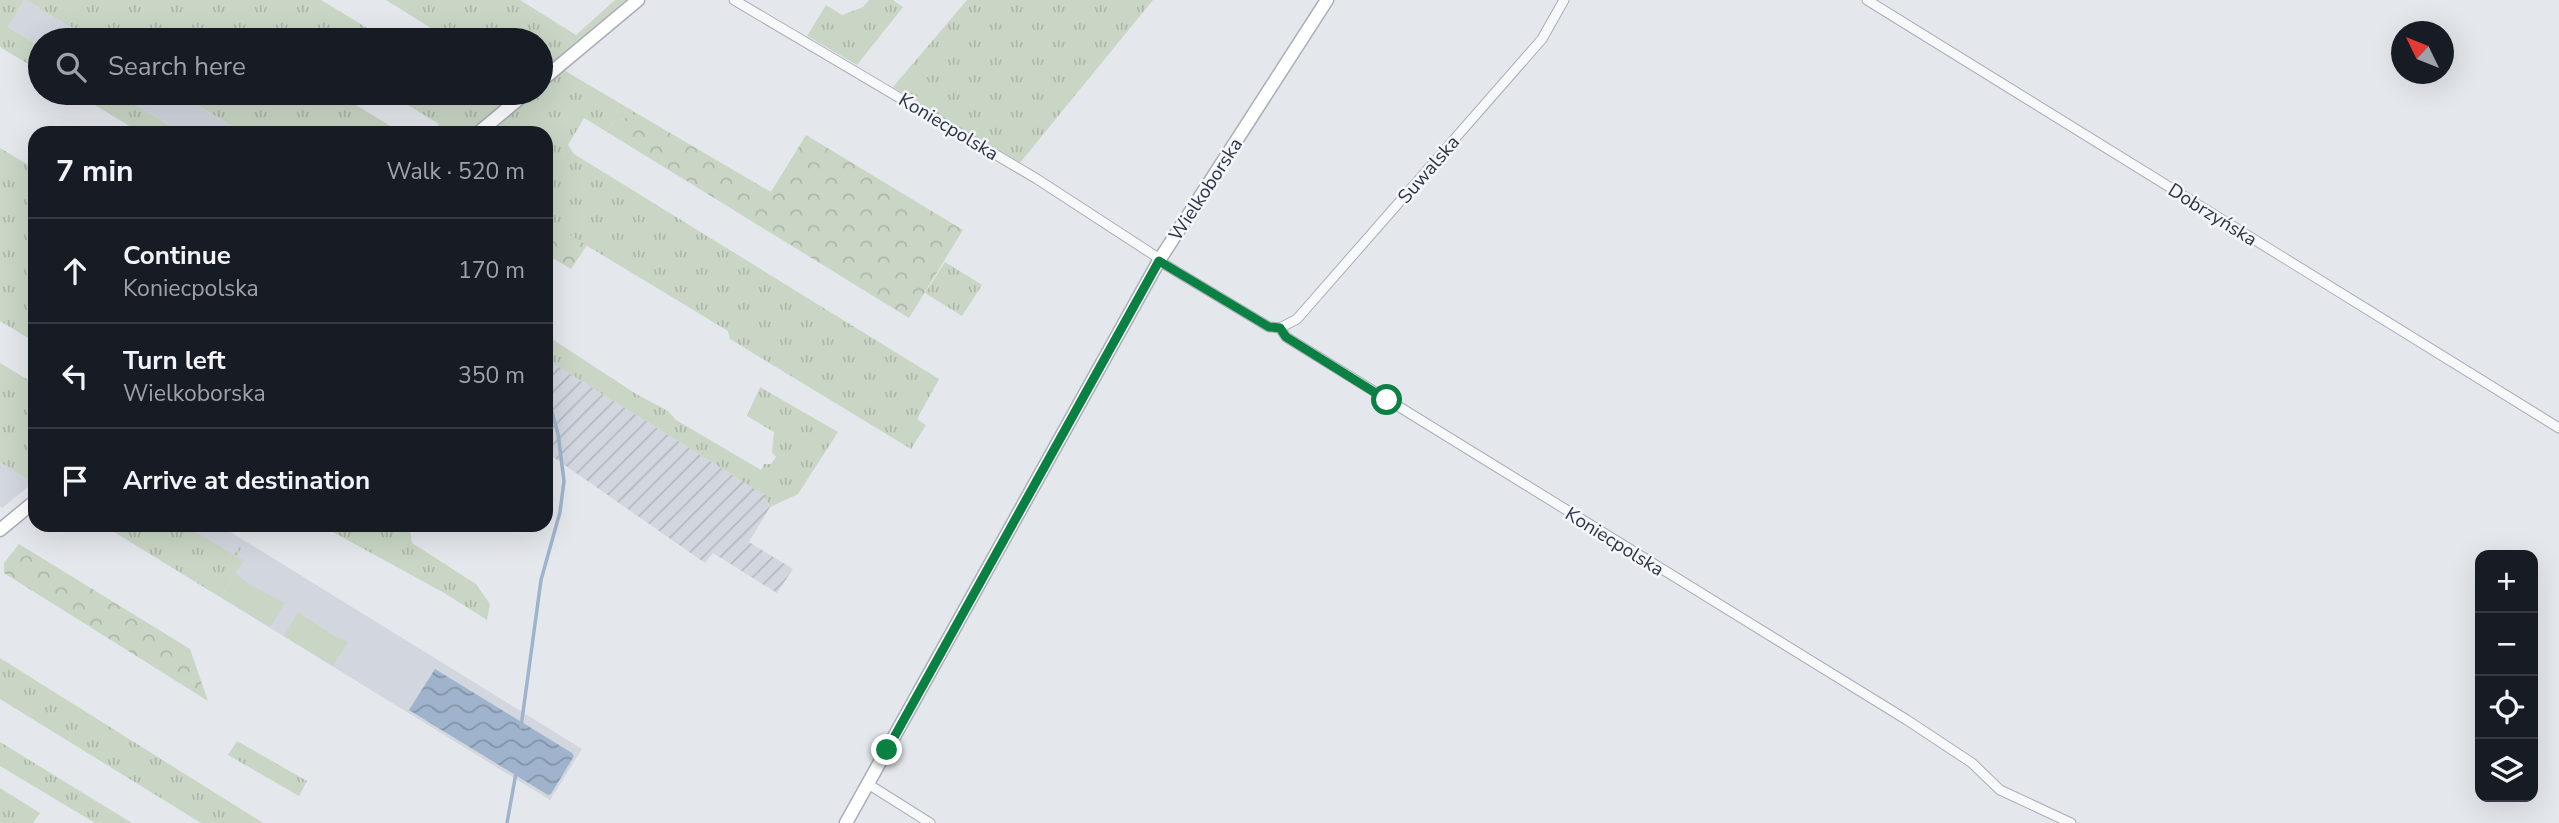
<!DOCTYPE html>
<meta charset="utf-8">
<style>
:root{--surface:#171b24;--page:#20242c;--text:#f1f3f6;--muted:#9ea1a6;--line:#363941}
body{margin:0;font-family:"Nunito Sans",sans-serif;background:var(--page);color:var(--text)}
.controls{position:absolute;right:21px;bottom:21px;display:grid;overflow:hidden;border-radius:14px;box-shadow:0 7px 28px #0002}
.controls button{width:63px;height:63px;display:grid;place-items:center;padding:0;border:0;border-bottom:2px solid var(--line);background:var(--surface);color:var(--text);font:35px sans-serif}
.compass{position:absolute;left:2391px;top:21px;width:63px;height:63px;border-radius:50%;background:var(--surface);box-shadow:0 7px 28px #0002;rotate:313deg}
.stop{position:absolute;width:21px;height:21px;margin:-16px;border:5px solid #0b8043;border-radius:50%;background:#fff}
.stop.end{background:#0b8043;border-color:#fff;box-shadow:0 2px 7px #0008}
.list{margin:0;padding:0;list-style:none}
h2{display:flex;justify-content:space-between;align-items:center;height:91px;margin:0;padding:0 28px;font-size:30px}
h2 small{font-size:23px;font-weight:400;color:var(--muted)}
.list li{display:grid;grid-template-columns:46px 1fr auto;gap:21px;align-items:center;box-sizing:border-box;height:105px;padding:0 28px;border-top:2px solid var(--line)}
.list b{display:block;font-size:26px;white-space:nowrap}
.list p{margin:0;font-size:23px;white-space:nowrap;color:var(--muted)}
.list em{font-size:23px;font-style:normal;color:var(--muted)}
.icon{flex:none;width:38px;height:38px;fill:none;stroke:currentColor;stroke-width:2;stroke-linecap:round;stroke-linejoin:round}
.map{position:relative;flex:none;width:2559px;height:823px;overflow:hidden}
.search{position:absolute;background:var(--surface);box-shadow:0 7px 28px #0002;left:28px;top:28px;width:525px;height:77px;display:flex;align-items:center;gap:18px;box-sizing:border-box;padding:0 24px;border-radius:38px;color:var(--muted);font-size:26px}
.panel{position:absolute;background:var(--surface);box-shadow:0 7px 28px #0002;left:28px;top:126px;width:525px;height:406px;border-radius:21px}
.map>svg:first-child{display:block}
.built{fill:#d2d6de}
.industrial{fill:url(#industrial-furrows)}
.grass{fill:url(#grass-tufts)}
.forest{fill:url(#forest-crowns)}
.pitch{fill:#c9d6c5}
.water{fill:url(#water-waves)}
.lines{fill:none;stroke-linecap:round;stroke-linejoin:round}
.stream{stroke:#9fb4cc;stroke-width:3.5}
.street-casing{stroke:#a9aeb7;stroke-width:11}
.secondary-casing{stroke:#a9aeb7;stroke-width:15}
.street{stroke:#f7f8fa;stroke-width:9}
.secondary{stroke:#fff;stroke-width:12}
.route{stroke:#0b8043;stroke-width:9}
.labels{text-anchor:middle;stroke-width:5;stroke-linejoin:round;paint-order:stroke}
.street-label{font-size:19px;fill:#2b3445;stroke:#f4f6f9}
</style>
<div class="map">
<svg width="2559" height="823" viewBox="0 0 2559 823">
<defs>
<pattern id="industrial-furrows" width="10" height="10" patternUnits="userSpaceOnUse" patternTransform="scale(1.75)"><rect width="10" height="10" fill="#d2d6de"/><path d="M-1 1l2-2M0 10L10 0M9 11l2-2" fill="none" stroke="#b4b8c0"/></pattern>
<pattern id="grass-tufts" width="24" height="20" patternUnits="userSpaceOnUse" patternTransform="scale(1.75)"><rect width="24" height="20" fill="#c9d6c5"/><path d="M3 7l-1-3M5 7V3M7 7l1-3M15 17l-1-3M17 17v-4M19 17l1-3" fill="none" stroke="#adb8ab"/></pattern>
<pattern id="forest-crowns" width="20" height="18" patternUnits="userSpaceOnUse" patternTransform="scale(1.75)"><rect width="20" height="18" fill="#c9d6c5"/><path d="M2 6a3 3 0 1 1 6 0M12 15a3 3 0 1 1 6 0" fill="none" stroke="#adb8ab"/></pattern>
<pattern id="water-waves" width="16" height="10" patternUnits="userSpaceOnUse" patternTransform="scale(1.75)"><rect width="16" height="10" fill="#9fb4cc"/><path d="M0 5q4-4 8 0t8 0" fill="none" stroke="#8293a7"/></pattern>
</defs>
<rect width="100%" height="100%" fill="#e4e7ec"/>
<g class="built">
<path d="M24,0H26L92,40H40V47L8,27Z"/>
<path d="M115,93H177L243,133H182Z"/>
<path d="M0,426L35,448V481L2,508L0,506Z"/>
<path d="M103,525H219L582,749L550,800Z"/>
</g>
<path class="industrial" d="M546,359L763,494L770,507L749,542L793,569L777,593L713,553L705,563L546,452Z"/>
<g class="grass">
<path d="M0,0H24L8,27L40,47V71L0,47Z"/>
<path d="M26,0H321L387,40H302L284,30L276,40H92Z"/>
<path d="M386,0H520L576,35L615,0H628L541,72V40H450Z"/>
<path d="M869,0H893L903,7L857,65L807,36L826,5L842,15L863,7Z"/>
<path d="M967,0H1153L1019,164L893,87Z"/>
<path d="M562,69L638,114L613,122L607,132L584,118L568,145L574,154L939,379L917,419L926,425L911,449L730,339L728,331L546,221V133H485L533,93H541V86Z"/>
<path d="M75,93H115L182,133H141Z"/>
<path d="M178,93H336L402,133H243Z"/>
<path d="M388,93H472L486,103L499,93H517L468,133H433L439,124Z"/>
<path d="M0,148L35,169V342L0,321Z"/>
<path d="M945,262L982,285L962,316L925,293Z"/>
<path d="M546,335L636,394L668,411L676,420L761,470L764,464H771L776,457L772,452L774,432L747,416L760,387L838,432L798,494L770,507L763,494L546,359Z"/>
<path d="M0,363L35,384V483L0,462Z"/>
<path d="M103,525H197L194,531L234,555L239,547L241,548L237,556L244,560L220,597Z"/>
<path d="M320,525H403L410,529L412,543L476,584L490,604L487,620L446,594Z"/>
<path d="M0,658L263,823H201L0,699Z"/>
<path d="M237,741L307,781L299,796L228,755Z"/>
<path d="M0,742L132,823H95L0,766Z"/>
<path d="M0,788L40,813L33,823H0Z"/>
</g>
<g class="forest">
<path d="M638,114L771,192L806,135L963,230L909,318L607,132L613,122Z"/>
<path d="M546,221L587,245L571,269L546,254Z"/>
<path d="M19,544L190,649L208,701L4,573V563Z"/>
</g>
<g class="pitch">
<path d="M236,573L247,583L285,603L270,627L221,597Z"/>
<path d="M298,612L334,636L348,642L333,666L284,636Z"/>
</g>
<path class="water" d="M435,669L572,753L574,756L551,794L548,795L409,710Z"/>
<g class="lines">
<g class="stream">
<path d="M521,727L541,580L560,512L564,481L558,434L551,408L546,400"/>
<path d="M507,823L516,773"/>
</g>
<g class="street-casing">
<g id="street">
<path d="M734,0L1037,179L1160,259"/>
<path d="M1867,0L2559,428"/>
<path d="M1159,261L1269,327L1280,328L1286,337L1907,720L1972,763L2000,790L2071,823"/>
<path d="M1280,328L1297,319L1542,39L1564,0"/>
<path d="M868,784L930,823"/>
</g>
</g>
<g class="secondary-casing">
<g id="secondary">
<path d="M541,81L638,0"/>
<path d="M478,133L526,93"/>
<path d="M0,530L35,501"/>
<path d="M846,823L1160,259L1327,0"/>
</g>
</g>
<use href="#street" class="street"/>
<use href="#secondary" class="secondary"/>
</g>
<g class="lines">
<path class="route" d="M887,750L1159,261L1269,327L1280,328L1286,337L1387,400"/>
</g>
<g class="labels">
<g class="street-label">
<text transform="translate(949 126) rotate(31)" y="7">Koniecpolska</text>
<text transform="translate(1428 169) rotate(-49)" y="7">Suwalska</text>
<text transform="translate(1205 189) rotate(-57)" y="7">Wielkoborska</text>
<text transform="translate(2213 214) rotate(32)" y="7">Dobrzyńska</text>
<text transform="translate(1615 541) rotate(32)" y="7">Koniecpolska</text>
</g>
</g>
</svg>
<div class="controls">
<button>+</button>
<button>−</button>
<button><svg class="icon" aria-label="locate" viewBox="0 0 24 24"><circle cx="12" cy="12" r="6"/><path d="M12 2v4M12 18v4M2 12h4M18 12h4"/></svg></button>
<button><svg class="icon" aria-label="layers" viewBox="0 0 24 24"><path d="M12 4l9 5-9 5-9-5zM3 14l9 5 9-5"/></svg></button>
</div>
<svg class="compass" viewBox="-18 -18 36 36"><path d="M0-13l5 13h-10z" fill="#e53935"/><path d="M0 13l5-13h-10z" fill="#9ea1a6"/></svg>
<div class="stop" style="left:1387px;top:400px"></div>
<div class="stop end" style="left:887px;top:750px"></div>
<div class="search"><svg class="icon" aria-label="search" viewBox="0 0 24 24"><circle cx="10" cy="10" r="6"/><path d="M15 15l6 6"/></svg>Search here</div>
<section class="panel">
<h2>7 min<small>Walk · 520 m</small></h2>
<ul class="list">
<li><svg class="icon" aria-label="ahead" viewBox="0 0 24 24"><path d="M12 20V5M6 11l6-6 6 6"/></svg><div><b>Continue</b><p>Koniecpolska</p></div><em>170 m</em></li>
<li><svg class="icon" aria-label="left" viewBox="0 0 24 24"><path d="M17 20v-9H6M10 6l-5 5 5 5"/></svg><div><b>Turn left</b><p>Wielkoborska</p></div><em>350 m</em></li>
<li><svg class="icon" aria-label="arrive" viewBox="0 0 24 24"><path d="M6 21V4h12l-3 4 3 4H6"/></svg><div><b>Arrive at destination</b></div></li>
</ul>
</section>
</div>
